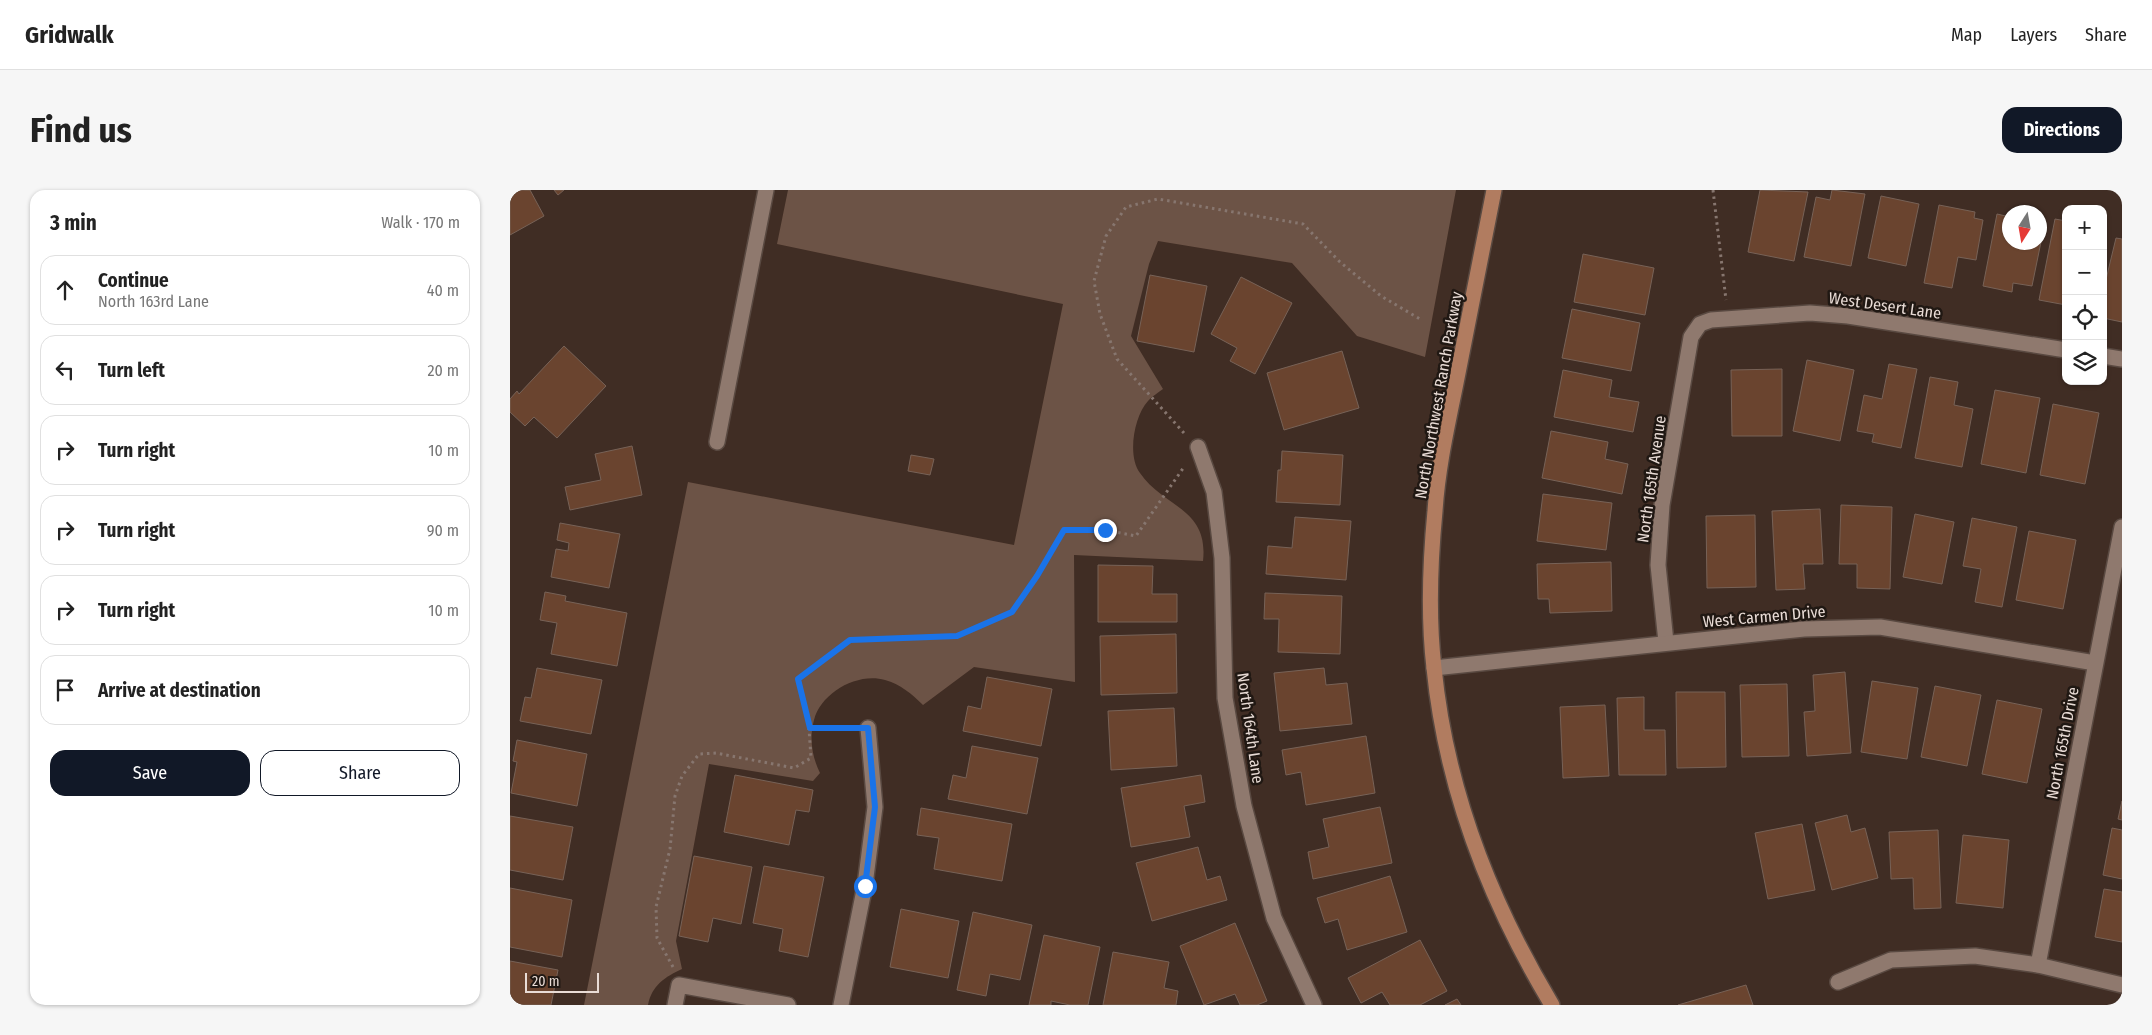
<!DOCTYPE html>
<meta charset="utf-8">
<style>
:root{--surface:#fff;--page:#f6f6f6;--text:#222;--muted:#767676;--line:#e0e0e0;--accent:#111827}
body{margin:0;font-family:"Fira Sans Condensed",sans-serif;background:var(--page);color:var(--text)}
.controls{position:absolute;right:15px;top:15px;display:grid;overflow:hidden;border-radius:10px;box-shadow:0 1px 4px #0004}
.controls button{width:45px;height:45px;display:grid;place-items:center;padding:0;border:0;border-bottom:1px solid var(--line);background:var(--surface);color:var(--text);font:25px sans-serif}
.compass{position:absolute;left:1492px;top:15px;width:45px;height:45px;border-radius:50%;background:var(--surface);box-shadow:0 1px 4px #0004;rotate:191deg}
.scale{position:absolute;left:15px;bottom:12px;width:74px;box-sizing:border-box;padding-left:5px;border:2px solid #e9dcd6;border-top:0;font-size:14px;line-height:18px;white-space:nowrap;color:#e9dcd6;-webkit-text-stroke:4px #201813;paint-order:stroke}
.stop{position:absolute;width:15px;height:15px;margin:-11px;border:4px solid #1a73e8;border-radius:50%;background:#fff}
.stop.end{background:#1a73e8;border-color:#fff;box-shadow:0 1px 5px #0008}
.list{margin:0;padding:0;list-style:none}
h2{display:flex;justify-content:space-between;align-items:center;height:65px;margin:0;padding:0 20px;font-size:21px}
h2 small{font-size:16px;font-weight:400;color:var(--muted)}
.list li{display:grid;grid-template-columns:32px 1fr auto;gap:15px;align-items:center;box-sizing:border-box;height:70px;margin:0 10px 10px;padding:0 10px;border:1px solid var(--line);border-radius:15px}
.list b{display:block;font-size:19px;white-space:nowrap}
.list p{margin:0;font-size:16px;white-space:nowrap;color:var(--muted)}
.list em{font-size:16px;font-style:normal;color:var(--muted)}
.actions{display:flex;gap:10px;padding:15px 20px}
.actions a{flex:1;padding:11px 0;border:1px solid var(--accent);border-radius:15px;text-align:center;font-size:18px;color:var(--accent)}
.actions .main{background:var(--accent);color:#fff}
.icon{flex:none;width:28px;height:28px;fill:none;stroke:currentColor;stroke-width:2;stroke-linecap:round;stroke-linejoin:round}
.map{position:relative;flex:none;width:1612px;height:815px;overflow:hidden;border-radius:15px}
header{display:flex;align-items:center;gap:30px;box-sizing:border-box;height:70px;padding:0 25px;background:var(--surface);border-bottom:1px solid var(--line)}
header strong{font-size:24px}
nav{display:flex;gap:28px;margin-inline-start:auto;font-size:18px}
.intro{display:flex;align-items:center;justify-content:space-between;box-sizing:border-box;height:120px;padding:0 30px}
h1{margin:0;font-size:35px}
.button{padding:12px 22px;border-radius:15px;background:var(--accent);color:#fff;font-size:18px;font-weight:700}
main{display:flex;gap:30px;padding:0 30px}
aside{flex:1;background:var(--surface);border-radius:15px;box-shadow:0 1px 4px #0004}
.map>svg:first-child{display:block}
.green{fill:#6c5346}
.building{fill:#6a442f;stroke:#776257}
.lines{fill:none;stroke-linecap:round;stroke-linejoin:round}
.minor-casing{stroke:#594941;stroke-width:18}
.major-casing{stroke:#594941;stroke-width:18}
.path{stroke:#87766f;stroke-width:3;stroke-dasharray:2.5 4;stroke-linecap:butt}
.minor{stroke:#8f796e;stroke-width:15}
.major{stroke:#b17c60;stroke-width:15}
.route{stroke:#1a73e8;stroke-width:6}
.labels{text-anchor:middle;stroke-width:5;stroke-linejoin:round;paint-order:stroke}
.street-label{font-size:16px;fill:#e9dcd6;stroke:#201813}
</style>
<header>
<strong>Gridwalk</strong>
<nav><a>Map</a><a>Layers</a><a>Share</a></nav>
</header>
<div class="intro"><h1>Find us</h1><a class="button">Directions</a></div>
<main>
<aside>
<h2>3 min<small>Walk · 170 m</small></h2>
<ul class="list">
<li><svg class="icon" aria-label="ahead" viewBox="0 0 24 24"><path d="M12 20V5M6 11l6-6 6 6"/></svg><div><b>Continue</b><p>North 163rd Lane</p></div><em>40 m</em></li>
<li><svg class="icon" aria-label="left" viewBox="0 0 24 24"><path d="M17 20v-9H6M10 6l-5 5 5 5"/></svg><div><b>Turn left</b></div><em>20 m</em></li>
<li><svg class="icon" aria-label="right" viewBox="0 0 24 24"><path d="M7 20v-9h11M14 6l5 5-5 5"/></svg><div><b>Turn right</b></div><em>10 m</em></li>
<li><svg class="icon" aria-label="right" viewBox="0 0 24 24"><path d="M7 20v-9h11M14 6l5 5-5 5"/></svg><div><b>Turn right</b></div><em>90 m</em></li>
<li><svg class="icon" aria-label="right" viewBox="0 0 24 24"><path d="M7 20v-9h11M14 6l5 5-5 5"/></svg><div><b>Turn right</b></div><em>10 m</em></li>
<li><svg class="icon" aria-label="arrive" viewBox="0 0 24 24"><path d="M6 21V4h12l-3 4 3 4H6"/></svg><div><b>Arrive at destination</b></div></li>
</ul>
<div class="actions"><a class="main">Save</a><a>Share</a></div>
</aside>
<div class="map">
<svg width="1612" height="815" viewBox="0 0 1612 815">
<rect width="100%" height="100%" fill="#402d24"/>
<path class="green" d="M278,0H946L915,167L847,146L782,73L648,51L639,74L621,146L653,199C648,203 642,206 638,211C624,226 617,266 630,283C653,317 699,318 693,371L564,365L565,492L464,477L413,515C402,504 390,494 375,490C347,482 311,503 304,530C299,548 302,567 310,583L303,591L199,574L166,751L172,779C155,787 142,795 138,815H74L178,292L504,355L553,114L267,54Z"/>
<g class="building">
<path d="M0,0H20L34,26L0,45Z"/>
<path d="M44,0H54L48,5Z"/>
<path d="M1250,0L1298,2L1284,71L1238,62Z"/>
<path d="M1322,0L1355,4L1341,76L1294,67L1306,7L1320,10Z"/>
<path d="M1371,6L1409,14L1396,76L1358,68Z"/>
<path d="M1429,15L1465,22L1464,28L1473,30L1466,70L1448,67L1442,98L1414,93Z"/>
<path d="M1487,24L1500,27V52H1530V47H1532L1522,96L1503,93L1502,102L1473,96Z"/>
<path d="M1545,29L1556,31V115L1529,110Z"/>
<path d="M1606,48L1612,49V132L1593,128V102Z"/>
<path d="M1073,64L1144,78L1135,125L1064,112Z"/>
<path d="M640,85L697,96L684,162L627,151Z"/>
<path d="M731,87L782,113L745,184L720,171L727,158L701,144Z"/>
<path d="M1062,119L1130,133L1121,181L1052,168Z"/>
<path d="M54,156L96,196L47,248L24,227L15,236L0,222V209L7,201L9,204Z"/>
<path d="M832,161L849,218L774,240L757,183Z"/>
<path d="M1297,170L1344,180L1330,251L1283,241Z"/>
<path d="M1379,174L1407,179L1391,258L1362,252L1364,244L1347,241L1354,205L1372,209Z"/>
<path d="M1272,179V246H1222L1221,180Z"/>
<path d="M1053,180L1102,190L1099,207L1129,212L1123,242L1044,227Z"/>
<path d="M1420,187L1448,192L1444,215L1463,219L1452,277L1405,268Z"/>
<path d="M1485,200L1530,208L1516,283L1471,274Z"/>
<path d="M1543,214L1589,223L1575,294L1530,285Z"/>
<path d="M1041,241L1098,252L1095,269L1118,274L1112,304L1032,288Z"/>
<path d="M122,256L132,305L60,320L55,297L91,290L85,264Z"/>
<path d="M772,261L833,265L830,315L766,312L768,280H771Z"/>
<path d="M401,265L424,269L420,285L398,281Z"/>
<path d="M1033,304L1102,313L1096,360L1027,351Z"/>
<path d="M1331,315L1382,317L1380,399L1347,398V374H1329Z"/>
<path d="M1310,319L1313,374H1293L1295,399L1266,400L1262,321Z"/>
<path d="M1405,324L1444,332L1432,394L1393,387Z"/>
<path d="M1245,325L1246,397L1197,398L1196,326Z"/>
<path d="M785,327L841,331L836,390L756,384L758,356L782,358Z"/>
<path d="M1462,328L1507,337L1492,417L1465,412L1471,379L1453,376Z"/>
<path d="M50,333L110,344L99,398L41,387L46,359L58,361L59,353L47,350Z"/>
<path d="M1519,341L1566,350L1553,419L1506,410Z"/>
<path d="M1101,372L1102,421L1040,423L1039,409H1028L1027,374Z"/>
<path d="M588,375L643,376L642,404H667V432H588Z"/>
<path d="M35,402L56,406L55,411L117,423L107,476L41,464L47,433L30,430Z"/>
<path d="M755,403L832,406L830,464L768,462L769,429H754Z"/>
<path d="M666,444L667,503L591,505L590,446Z"/>
<path d="M27,478L92,490L81,544L10,531L15,507L21,508Z"/>
<path d="M814,478L816,495L837,493L842,534L770,541L764,483Z"/>
<path d="M1335,482L1341,563L1297,566L1294,522L1305,521L1303,485Z"/>
<path d="M477,487L542,499L531,556L453,541L458,516L471,519Z"/>
<path d="M1362,491L1408,498L1397,569L1351,562Z"/>
<path d="M1277,494L1279,566L1232,567L1230,495Z"/>
<path d="M1425,496L1471,505L1457,576L1411,567Z"/>
<path d="M1166,502H1215L1216,577L1167,578Z"/>
<path d="M1134,507V540H1155L1156,585H1109L1107,508Z"/>
<path d="M1487,510L1532,519L1517,593L1472,584Z"/>
<path d="M1095,515L1099,586L1053,588L1050,517Z"/>
<path d="M664,518L667,576L601,580L598,521Z"/>
<path d="M856,546L865,603L796,615L791,582L776,585L772,560Z"/>
<path d="M7,550L77,564L67,616L1,603L7,572L3,571Z"/>
<path d="M462,556L528,568L517,624L438,609L443,585L456,588Z"/>
<path d="M225,585L303,600L299,622L286,620L279,655L214,642Z"/>
<path d="M691,585L695,612L674,616L680,647L621,657L611,598Z"/>
<path d="M1612,611V630L1608,629Z"/>
<path d="M870,617L882,673L803,689L798,662L819,657L813,629Z"/>
<path d="M411,618L502,634L492,691L424,679L429,648L407,645Z"/>
<path d="M1337,625L1341,642L1355,638L1368,688L1322,700L1305,633Z"/>
<path d="M0,626L63,637L53,690L0,680Z"/>
<path d="M1292,634L1305,700L1258,709L1245,643Z"/>
<path d="M1602,638L1612,640V689L1593,685Z"/>
<path d="M1428,640L1431,718L1404,719L1403,688L1381,689L1379,642Z"/>
<path d="M1453,645L1499,650L1493,718L1446,713Z"/>
<path d="M688,657L697,690L710,686L717,710L642,731L626,673Z"/>
<path d="M184,666L242,677L231,734L203,728L198,752L169,746Z"/>
<path d="M254,676L314,687L298,767L269,761L273,739L243,733Z"/>
<path d="M880,686L897,742L837,760L828,729L815,733L807,708Z"/>
<path d="M0,698L62,710L52,767L0,757Z"/>
<path d="M1594,699L1612,702V752L1585,747Z"/>
<path d="M391,719L449,731L438,788L380,777Z"/>
<path d="M463,722L522,735L510,790L480,784L476,806L447,800Z"/>
<path d="M725,733L757,811L747,815H730L725,804L694,815L670,756Z"/>
<path d="M534,745L590,757L578,815H560L541,811V815H519Z"/>
<path d="M910,750L937,801L910,815H880L872,802L851,813L838,788Z"/>
<path d="M603,762L659,772L654,798L668,801L666,815H593Z"/>
<path d="M0,771L48,780L41,815H0Z"/>
<path d="M1236,795L1243,815H1168Z"/>
<path d="M947,809L951,815H935Z"/>
</g>
<g class="lines">
<g class="minor-casing">
<g id="minor">
<path d="M1593,166L1612,169"/>
<path d="M207,252L256,0"/>
<path d="M688,257L704,302L712,368L715,508L734,616L764,728L804,815"/>
<path d="M1156,452L1148,375L1152,315L1181,147L1190,134L1201,130L1300,123L1338,126L1556,160"/>
<path d="M924,478L1294,439L1370,437L1585,473"/>
<path d="M1528,775L1612,337"/>
<path d="M1328,792L1381,770L1465,766L1528,775L1612,795"/>
<path d="M165,815L169,795L278,815"/>
<path d="M331,815L355,695L365,617L358,538"/>
</g>
</g>
<g class="major-casing">
<path id="major" d="M984,0C972,61 960,122 948,183C939,229 928,274 925,321C920,373 918,426 924,478C936,598 980,712 1042,815"/>
</g>
<g class="path">
<path d="M1203,0L1216,110"/>
<path d="M674,243L607,169L590,124L584,91L596,46L616,17L648,9L793,34L830,72L871,106L910,129"/>
<path d="M339,538L299,539L288,489L340,449L447,446L502,422L527,386L554,341L595,340L626,346L674,277"/>
<path d="M163,777L147,748L146,717L160,659L165,606L172,586L189,564L206,563L284,578L301,568L299,539"/>
</g>
<use href="#minor" class="minor"/>
<use href="#major" class="major"/>
</g>
<g class="lines">
<path class="route" d="M355,696L365,617L358,538H300L288,489L340,450L447,446L502,422L527,386L554,340H595"/>
</g>
<g class="labels">
<g class="street-label">
<text transform="translate(1375 115) rotate(8)" y="6">West Desert Lane</text>
<text transform="translate(928 205) rotate(-80)" y="6">North Northwest Ranch Parkway</text>
<text transform="translate(1141 289) rotate(-82)" y="6">North 165th Avenue</text>
<text transform="translate(1254 426) rotate(-5)" y="6">West Carmen Drive</text>
<text transform="translate(741 538) rotate(82)" y="6">North 164th Lane</text>
<text transform="translate(1552 553) rotate(-79)" y="6">North 165th Drive</text>
</g>
</g>
</svg>
<div class="controls">
<button>+</button>
<button>−</button>
<button><svg class="icon" aria-label="locate" viewBox="0 0 24 24"><circle cx="12" cy="12" r="6"/><path d="M12 2v4M12 18v4M2 12h4M18 12h4"/></svg></button>
<button><svg class="icon" aria-label="layers" viewBox="0 0 24 24"><path d="M12 4l9 5-9 5-9-5zM3 14l9 5 9-5"/></svg></button>
</div>
<svg class="compass" viewBox="-18 -18 36 36"><path d="M0-13l5 13h-10z" fill="#e53935"/><path d="M0 13l5-13h-10z" fill="#767676"/></svg>
<div class="scale">20 m</div>
<div class="stop" style="left:355px;top:696px"></div>
<div class="stop end" style="left:595px;top:340px"></div>
</div>
</main>
